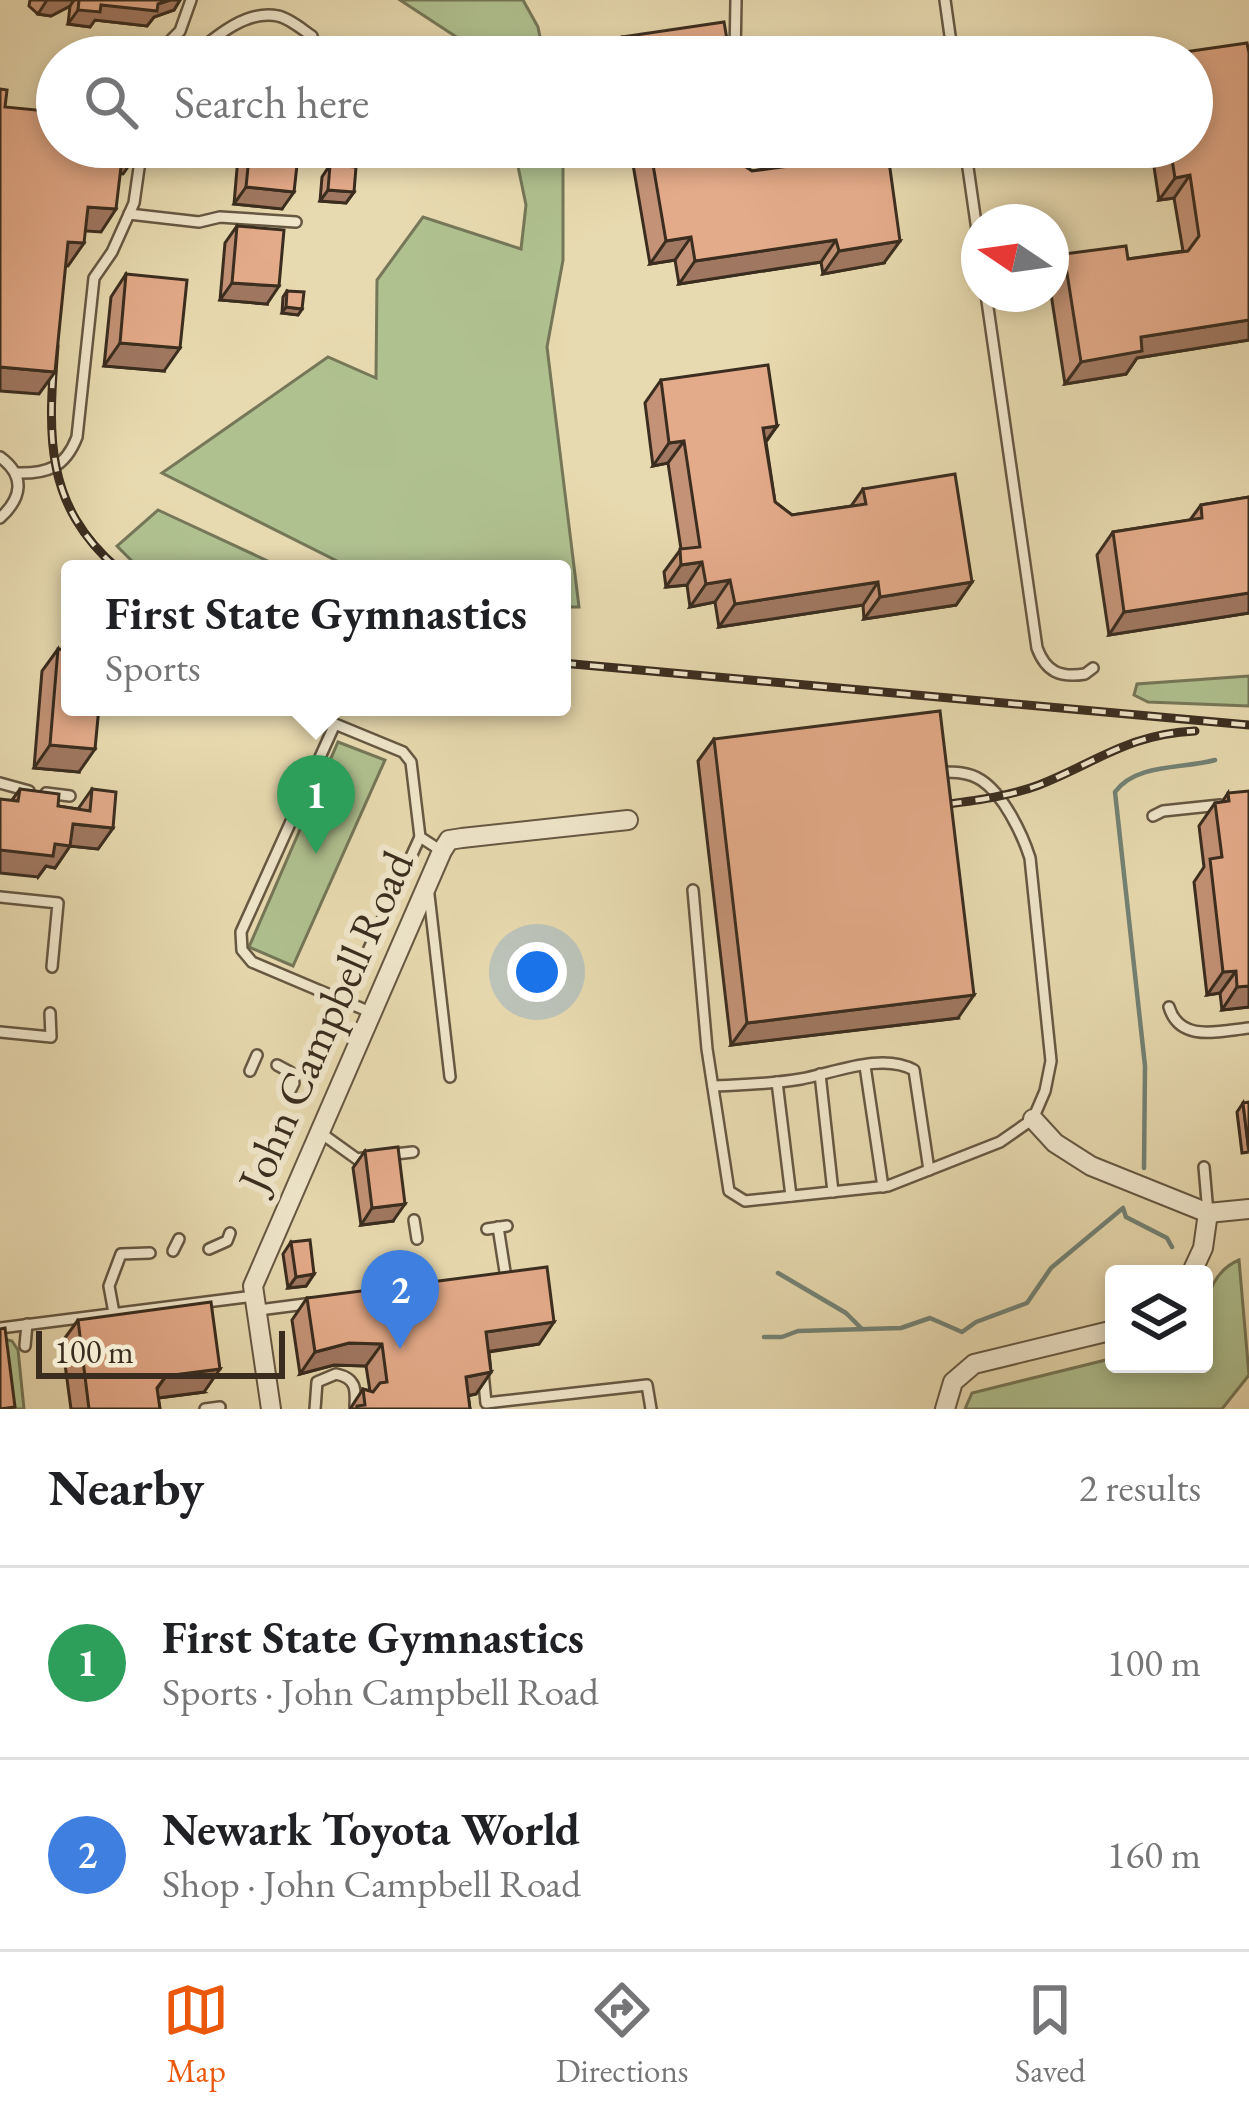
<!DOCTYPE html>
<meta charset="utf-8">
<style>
:root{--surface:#fff;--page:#f6f6f6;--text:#202124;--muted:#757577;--line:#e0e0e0;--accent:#ea580c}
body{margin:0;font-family:"EB Garamond",serif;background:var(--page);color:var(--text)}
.controls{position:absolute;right:36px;bottom:36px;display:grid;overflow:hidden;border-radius:12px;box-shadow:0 6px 18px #0003}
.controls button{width:108px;height:108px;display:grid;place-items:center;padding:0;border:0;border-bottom:3px solid var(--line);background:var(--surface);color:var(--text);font:60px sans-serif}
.compass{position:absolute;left:961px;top:204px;width:108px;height:108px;border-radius:50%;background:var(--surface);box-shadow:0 6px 18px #0003;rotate:283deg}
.scale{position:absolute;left:36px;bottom:30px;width:249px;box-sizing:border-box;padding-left:12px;border:6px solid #3a2d1f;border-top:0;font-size:33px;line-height:42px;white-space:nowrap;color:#3a2d1f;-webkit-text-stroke:9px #f0e7cc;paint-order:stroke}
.you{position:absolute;left:537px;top:972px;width:42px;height:42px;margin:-30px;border:9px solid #fff;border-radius:50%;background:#1a73e8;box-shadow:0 0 0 18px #1a73e833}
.badge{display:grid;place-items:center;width:78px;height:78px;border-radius:50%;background:var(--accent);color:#fff;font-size:39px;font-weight:700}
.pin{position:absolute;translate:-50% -99px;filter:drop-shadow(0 3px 6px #0008)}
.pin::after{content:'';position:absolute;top:63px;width:42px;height:36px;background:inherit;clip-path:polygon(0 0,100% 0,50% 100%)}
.popup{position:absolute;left:61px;top:560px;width:510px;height:156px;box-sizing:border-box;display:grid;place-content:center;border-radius:12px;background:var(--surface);filter:drop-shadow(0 3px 9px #0005);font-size:39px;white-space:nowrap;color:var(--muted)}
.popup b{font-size:45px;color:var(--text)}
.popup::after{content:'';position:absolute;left:50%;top:100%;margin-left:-24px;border:24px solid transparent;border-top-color:var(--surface)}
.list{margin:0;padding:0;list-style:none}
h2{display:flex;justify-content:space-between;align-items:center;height:156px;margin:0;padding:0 48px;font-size:51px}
h2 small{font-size:39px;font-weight:400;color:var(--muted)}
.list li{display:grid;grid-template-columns:78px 1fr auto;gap:36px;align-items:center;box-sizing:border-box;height:192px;padding:0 48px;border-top:3px solid var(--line)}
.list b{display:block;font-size:45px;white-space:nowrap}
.list p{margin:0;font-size:39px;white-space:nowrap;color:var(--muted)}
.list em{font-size:39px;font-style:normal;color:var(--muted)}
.icon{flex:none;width:66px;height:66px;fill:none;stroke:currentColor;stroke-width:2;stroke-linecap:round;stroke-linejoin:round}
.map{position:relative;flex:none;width:1249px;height:1409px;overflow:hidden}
.search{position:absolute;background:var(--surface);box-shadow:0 6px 18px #0003;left:36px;right:36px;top:36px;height:132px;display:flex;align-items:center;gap:30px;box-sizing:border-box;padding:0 42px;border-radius:66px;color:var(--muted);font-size:45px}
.sheet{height:540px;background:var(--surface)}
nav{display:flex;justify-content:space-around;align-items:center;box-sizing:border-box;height:168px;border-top:3px solid var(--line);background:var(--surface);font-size:33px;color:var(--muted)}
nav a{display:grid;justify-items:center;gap:6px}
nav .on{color:var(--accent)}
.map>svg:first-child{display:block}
.green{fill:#b0c190;stroke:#757758;stroke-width:3}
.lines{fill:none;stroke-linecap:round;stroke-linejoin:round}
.stream{stroke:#728275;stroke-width:4.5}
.service-casing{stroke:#665843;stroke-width:14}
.minor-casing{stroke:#665843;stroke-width:22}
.service{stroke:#f0e7cc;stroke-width:9}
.minor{stroke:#f0e7cc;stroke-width:18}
.rail-casing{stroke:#3a2d1f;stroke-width:9}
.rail{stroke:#f0e7cc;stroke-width:4.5;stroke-dasharray:14;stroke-linecap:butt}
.wall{fill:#c49377;stroke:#3a2d1f;stroke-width:3}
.shaded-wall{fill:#a07861;stroke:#3a2d1f;stroke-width:3}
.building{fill:#e4ab8a;stroke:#3a2d1f;stroke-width:3}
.labels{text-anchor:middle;stroke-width:12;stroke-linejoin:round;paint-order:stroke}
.street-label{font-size:45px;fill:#3a2d1f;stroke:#f0e7cc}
</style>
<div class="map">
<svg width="1249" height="1409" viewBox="0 0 1249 1409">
<rect width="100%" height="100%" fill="#e8dab0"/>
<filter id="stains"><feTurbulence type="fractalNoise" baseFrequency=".00167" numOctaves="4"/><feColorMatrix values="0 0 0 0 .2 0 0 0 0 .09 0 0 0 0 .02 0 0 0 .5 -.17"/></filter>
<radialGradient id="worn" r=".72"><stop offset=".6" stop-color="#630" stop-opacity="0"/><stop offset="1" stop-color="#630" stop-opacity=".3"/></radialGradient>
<g class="green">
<path d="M400,0H523L538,27L544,57H487Z"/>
<path d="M514,147H561L563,157V260L547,347L579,607H562V569H353L162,473L328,357L376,378L377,280L423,217L521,249L526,205Z"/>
<path d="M158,510L285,569H140L117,546Z"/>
<path d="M1249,676V706L1148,702L1134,695L1137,684Z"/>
<path d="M338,742L385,760L293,966L249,947Z"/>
<path d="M1239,1260L1249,1375L1222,1409H965L972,1393L1114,1358V1364H1204C1204,1327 1199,1277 1239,1260Z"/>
<path d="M0,1338L12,1341L18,1350L24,1409H0Z"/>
</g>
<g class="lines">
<g class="stream">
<path d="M1144,1168L1145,1066L1115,792C1136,763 1184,769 1215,760"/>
<path d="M778,1273L846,1313L862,1329"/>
<path d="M764,1337H782L798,1331L901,1328L930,1318L962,1332L976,1322L1027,1303L1051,1268L1123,1208L1126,1217L1167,1238L1172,1247"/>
</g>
<g class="service-casing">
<g id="service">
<path d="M945,0L953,57"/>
<path d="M154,57L180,31L191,0"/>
<path d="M191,57C214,38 246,9 278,16C289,18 303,30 312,36"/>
<path d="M735,57L736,0"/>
<path d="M753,147L756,152L802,147"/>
<path d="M965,147L979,244"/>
<path d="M129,214L199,222L220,217L296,222"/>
<path d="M986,294L1037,648C1046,672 1060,678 1085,674L1093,668"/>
<path d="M0,457C26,476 22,498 0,518"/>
<path d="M16,473C47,474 65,468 77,437L94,278L112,252L134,203L142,147"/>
<path d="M0,783L29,791"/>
<path d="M46,793L70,796"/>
<path d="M1153,816L1163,811L1220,805"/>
<path d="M693,890L707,1049L729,1191L745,1201L888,1186L1000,1142L1033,1119L1045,1091L1051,1061L1030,858C1022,833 1003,794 981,780C969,772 954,772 941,772"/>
<path d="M429,895L450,1077"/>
<path d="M0,897L58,903L52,967"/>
<path d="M345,1001L420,837"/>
<path d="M1169,1007C1180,1043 1219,1031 1249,1028"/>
<path d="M370,1012L252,962L242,950L241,932L335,724L403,752L411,762L420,837L440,850"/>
<path d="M0,1032L51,1037L50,1013"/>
<path d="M277,1065L290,1072L294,1083L291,1089"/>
<path d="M865,1066L883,1187"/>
<path d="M250,1071L257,1055"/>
<path d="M820,1074L833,1192"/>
<path d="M777,1082L791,1196"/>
<path d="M713,1086C743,1085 772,1084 801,1079C834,1073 882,1052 914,1070L929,1170"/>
<path d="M318,1131L357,1159L370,1157"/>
<path d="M386,1155L413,1152"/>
<path d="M1204,1167L1208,1213"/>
<path d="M414,1220L417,1239"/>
<path d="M498,1227L506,1278"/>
<path d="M487,1229L507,1226"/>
<path d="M209,1249L227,1241L230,1233"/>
<path d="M173,1251L179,1239"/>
<path d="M259,1310L313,1303"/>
<path d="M114,1313L109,1286L121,1254L150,1253"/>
<path d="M0,1328L254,1296"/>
<path d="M25,1346L27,1324"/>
<path d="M483,1372L486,1403L647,1385L651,1409"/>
<path d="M205,1409L220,1407"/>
<path d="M315,1409L317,1382L336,1374C356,1378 356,1389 355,1406"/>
</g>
</g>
<g class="minor-casing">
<g id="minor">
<path d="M1033,1119L1055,1143L1091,1166L1208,1213L1249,1209"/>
<path d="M1191,1274L1203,1248L1208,1213"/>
<path d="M271,1409L253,1286L442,851L449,840L462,838L628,820"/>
<path d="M945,1409L953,1382L974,1364L1114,1330"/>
</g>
</g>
<use href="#service" class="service"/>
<use href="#minor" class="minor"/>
<g class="rail-casing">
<g id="rail">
<path d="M55,346C48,436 44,505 118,569"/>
<path d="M562,663L1249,725"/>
<path d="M920,808C959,802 1002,799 1039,785C1097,762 1129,734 1195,731"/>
</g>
</g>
<use href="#rail" class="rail"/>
</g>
<g class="wall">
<path d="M30,0H180L174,10L154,17L147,26L95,20L90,27L68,24L70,6L51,16L38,14L29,6Z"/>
<path d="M622,37L730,57H608Z"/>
<path d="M245,147H299L282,209L234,204L238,157Z"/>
<path d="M630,147H732L734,159L752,171L815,162L824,149L884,263L823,274L821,262L679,284L675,260L650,264Z"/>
<path d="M1151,147H1192L1249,340L1137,358L1126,374L1065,384L1051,294V273L1064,254L1128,259L1183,251L1174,198L1159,200Z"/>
<path d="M330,165L354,192L346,203L320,201L322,177Z"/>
<path d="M237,226L267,304L220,300L225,243Z"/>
<path d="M126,274L164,371L104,366L111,297Z"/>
<path d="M287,291L302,309L298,315L282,313L283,297Z"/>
<path d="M661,380L777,426L766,442L775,502L792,515L851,506L863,489L972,582L956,605L864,619L863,605L719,627L715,602L690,607L687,585L666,587L664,572L681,549L668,463L653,466L645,403Z"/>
<path d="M1249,497V613L1109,635L1097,555L1113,532L1190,520L1201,505Z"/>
<path d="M58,649L79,772L34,768L42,671Z"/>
<path d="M714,739L958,1018L731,1045L698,761Z"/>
<path d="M20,789L58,806L78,809L92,789L113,828L98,849L70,846L55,868L46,866L38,877L12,800Z"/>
<path d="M1228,793L1249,1007L1222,1010L1220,993L1207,995L1194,882L1204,867L1199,826L1215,803L1222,802Z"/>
<path d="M1243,1103L1249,1152L1242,1153L1237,1112Z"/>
<path d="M365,1151L393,1221L361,1225L353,1168Z"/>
<path d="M291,1242L314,1274L306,1286L288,1288L283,1254Z"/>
<path d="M307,1298L539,1344L489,1352L491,1372L476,1394L468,1396L470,1409H350L363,1389L370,1391L366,1366L334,1365L300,1374L292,1320Z"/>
<path d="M78,1320L204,1392L158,1398L160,1409H71L62,1342Z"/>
</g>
<g class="shaded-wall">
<path d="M47,0H74L70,6L51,16L38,14Z"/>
<path d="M170,0H180L174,10L154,17L147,26L95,20L90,27L68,24L78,10L101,5L158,4Z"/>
<path d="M123,150L139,151L123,174L107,172Z"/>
<path d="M1190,175L1174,198L1159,200L1175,178Z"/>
<path d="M246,187L294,192L282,209L234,204Z"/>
<path d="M328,190L354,192L346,203L320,201Z"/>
<path d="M88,207L116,209L101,232L72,230Z"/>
<path d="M691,237L675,260L650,264L666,241Z"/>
<path d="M836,240L821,262L679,284L695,261Z"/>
<path d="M900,241L884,263L823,274L839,251Z"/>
<path d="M68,242L84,243L68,266L52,265Z"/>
<path d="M232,283L279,286L267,304L220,300Z"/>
<path d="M286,307L302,309L298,315L282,313Z"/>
<path d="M1249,320V340L1137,358L1126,374L1065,384L1081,362L1141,337Z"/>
<path d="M120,343L180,348L164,371L104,366Z"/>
<path d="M0,367L55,372L39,394L0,391Z"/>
<path d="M777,426L761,448L763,428Z"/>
<path d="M684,441L668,463L653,466L669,443Z"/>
<path d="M702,562L687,585L666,587L681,565Z"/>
<path d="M730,580L715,602L690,607L706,584Z"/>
<path d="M878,582L863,605L719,627L735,604Z"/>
<path d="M972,582L956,605L864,619L880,597Z"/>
<path d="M1249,593V613L1109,635L1124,612Z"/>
<path d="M50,745L95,749L79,772L34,768Z"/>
<path d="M73,824L113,828L98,849L70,846L55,868L46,866L38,877L0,873V850Z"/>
<path d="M1236,971L1220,993L1207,995L1223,972Z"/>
<path d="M1249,986V1007L1222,1010L1237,987Z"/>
<path d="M974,995L958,1018L731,1045L747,1023Z"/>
<path d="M405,1204L393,1221L361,1225L372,1208Z"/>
<path d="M314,1274L306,1286L288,1288L296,1277Z"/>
<path d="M554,1322L539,1344L471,1354L486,1332Z"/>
<path d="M349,1343L382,1344L366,1366L334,1365L300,1374L315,1352Z"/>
<path d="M220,1369L204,1392L150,1399L166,1376Z"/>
<path d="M491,1372L476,1394L450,1399L466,1377Z"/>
</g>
<g class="building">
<path d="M79,0H170L158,4L157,11L101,5L100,12L78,10Z"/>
<path d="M724,22L730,57H625L622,37Z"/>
<path d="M1247,43L1249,53V320L1141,337L1142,351L1081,362L1064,254L1126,246L1128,259L1188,251L1199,236L1190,175L1175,178L1170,147H1192V57H1150Z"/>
<path d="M0,89L7,90L5,107L57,112V147H139V151L123,150L116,209L88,207L84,243L68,242L55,372L0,367Z"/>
<path d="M250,147H299L294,192L246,187Z"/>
<path d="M650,147H732L734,159L752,171L826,161L824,149L837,147H887L900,241L839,251L836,240L695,261L691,237L666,241Z"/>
<path d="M330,165L356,167L354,192L328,190Z"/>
<path d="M237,226L284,230L279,286L232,283Z"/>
<path d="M126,274L187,280L180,348L120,343Z"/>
<path d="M287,291L304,292L302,309L286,307Z"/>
<path d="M768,365L777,426L763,428L775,502L792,515L866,504L863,489L955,474L972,582L880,597L878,582L735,604L730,580L706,584L702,562L681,565L680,549L700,547L684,441L669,443L661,380Z"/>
<path d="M1249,497V593L1124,612L1113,532L1202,518L1201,505Z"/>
<path d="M58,649L70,650V707H99L95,749L50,745Z"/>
<path d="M940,711L974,995L747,1023L714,739Z"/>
<path d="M20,789L59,794L58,806L90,811L92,789L116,792L113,828L73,824L70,846L55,844L53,856L0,850V799L18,801Z"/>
<path d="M1249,791V986L1237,987L1236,971L1223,972L1210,859L1222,857L1215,803L1229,801L1228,793Z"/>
<path d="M1249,1102V1143L1248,1144L1243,1103Z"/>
<path d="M398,1147L405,1204L372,1208L365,1151Z"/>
<path d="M310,1240L314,1274L296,1277L291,1242Z"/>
<path d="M547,1267L554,1322L486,1332L491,1372L466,1377L470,1409H357V1406L365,1405L363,1389L373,1392L380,1383L387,1382L382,1344L349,1343L315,1352L307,1298Z"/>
<path d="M211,1302L220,1369L166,1376L157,1388L160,1409H89L78,1320Z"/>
<path d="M5,1328L15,1407L0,1409V1329Z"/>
</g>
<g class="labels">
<g class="street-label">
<text transform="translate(325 1021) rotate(-66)" y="16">John Campbell Road</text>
</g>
</g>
<rect width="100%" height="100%" filter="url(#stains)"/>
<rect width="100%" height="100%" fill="url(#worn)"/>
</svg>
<div class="controls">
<button><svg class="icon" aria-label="layers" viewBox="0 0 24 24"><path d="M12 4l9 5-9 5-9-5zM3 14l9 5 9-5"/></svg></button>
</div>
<svg class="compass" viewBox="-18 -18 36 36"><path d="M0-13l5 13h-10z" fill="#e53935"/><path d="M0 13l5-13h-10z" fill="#757577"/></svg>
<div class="scale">100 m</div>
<div class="you"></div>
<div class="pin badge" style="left:316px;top:854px;background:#2e9e5b">1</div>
<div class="popup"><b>First State Gymnastics</b>Sports</div>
<div class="pin badge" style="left:400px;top:1349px;background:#3f7fe0">2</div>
<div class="search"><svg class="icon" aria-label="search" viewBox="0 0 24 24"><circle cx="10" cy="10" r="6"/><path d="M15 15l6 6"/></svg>Search here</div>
</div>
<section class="sheet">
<h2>Nearby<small>2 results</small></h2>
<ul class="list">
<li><span class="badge" style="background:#2e9e5b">1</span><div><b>First State Gymnastics</b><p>Sports · John Campbell Road</p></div><em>100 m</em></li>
<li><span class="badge" style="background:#3f7fe0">2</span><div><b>Newark Toyota World</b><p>Shop · John Campbell Road</p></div><em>160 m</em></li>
</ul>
</section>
<nav>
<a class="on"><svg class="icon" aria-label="map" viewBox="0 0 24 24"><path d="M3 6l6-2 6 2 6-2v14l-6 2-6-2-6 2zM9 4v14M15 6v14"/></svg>Map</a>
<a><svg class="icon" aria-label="directions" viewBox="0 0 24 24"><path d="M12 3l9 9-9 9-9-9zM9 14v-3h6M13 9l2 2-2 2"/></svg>Directions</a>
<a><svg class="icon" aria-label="saved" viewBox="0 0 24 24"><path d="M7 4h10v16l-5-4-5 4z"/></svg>Saved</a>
</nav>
